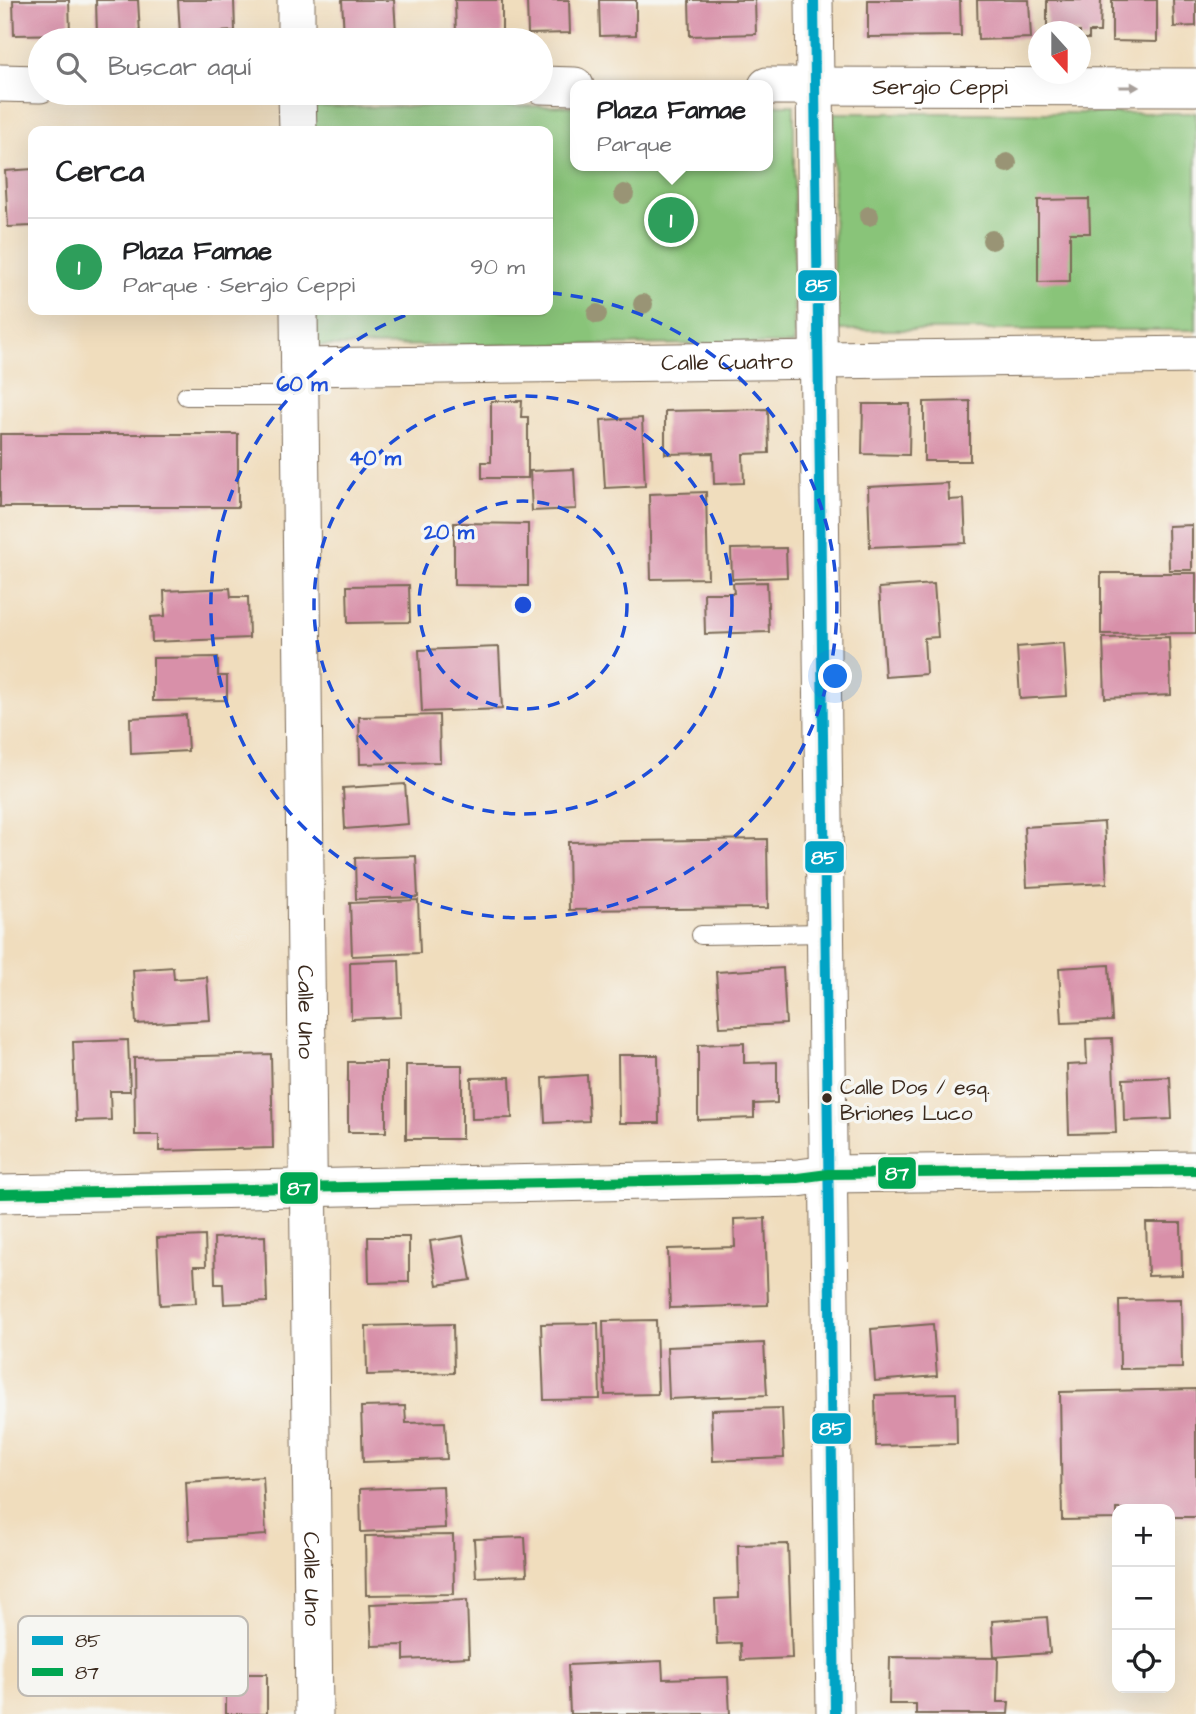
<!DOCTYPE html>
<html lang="es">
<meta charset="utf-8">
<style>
:root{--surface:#fff;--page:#f6f6f6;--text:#202124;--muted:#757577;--line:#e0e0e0;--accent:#2563eb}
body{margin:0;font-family:"Architects Daughter",sans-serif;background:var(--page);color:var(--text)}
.controls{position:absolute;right:21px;bottom:21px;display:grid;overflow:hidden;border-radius:14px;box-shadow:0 7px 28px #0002}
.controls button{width:63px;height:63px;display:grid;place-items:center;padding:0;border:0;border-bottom:2px solid var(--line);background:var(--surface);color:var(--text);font:35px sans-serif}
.compass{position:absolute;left:1028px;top:21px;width:63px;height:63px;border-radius:50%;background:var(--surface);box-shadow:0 7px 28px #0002;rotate:159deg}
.you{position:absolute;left:836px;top:677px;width:24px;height:24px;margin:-18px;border:5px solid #fff;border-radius:50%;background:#1a73e8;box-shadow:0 0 0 10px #1a73e833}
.badge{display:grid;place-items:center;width:46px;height:46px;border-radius:50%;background:var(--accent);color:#fff;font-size:23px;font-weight:700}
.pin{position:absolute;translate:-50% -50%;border:4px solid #fff;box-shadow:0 2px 7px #0006}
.popup{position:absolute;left:570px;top:80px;width:203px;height:91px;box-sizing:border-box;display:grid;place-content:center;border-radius:14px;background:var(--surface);filter:drop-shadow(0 2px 5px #0005);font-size:23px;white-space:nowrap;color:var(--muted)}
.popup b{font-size:26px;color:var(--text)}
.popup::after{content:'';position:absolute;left:50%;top:100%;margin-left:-14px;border:14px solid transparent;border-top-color:var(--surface)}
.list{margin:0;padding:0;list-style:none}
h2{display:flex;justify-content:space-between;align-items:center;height:91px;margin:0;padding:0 28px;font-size:30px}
h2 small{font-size:23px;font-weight:400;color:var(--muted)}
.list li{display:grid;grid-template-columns:46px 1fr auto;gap:21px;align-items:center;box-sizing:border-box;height:98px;padding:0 28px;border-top:2px solid var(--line)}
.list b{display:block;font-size:26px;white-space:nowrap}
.list p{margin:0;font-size:23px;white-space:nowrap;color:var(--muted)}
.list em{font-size:23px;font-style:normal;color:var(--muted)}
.icon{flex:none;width:38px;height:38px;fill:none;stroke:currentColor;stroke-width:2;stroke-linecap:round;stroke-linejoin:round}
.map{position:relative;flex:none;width:1196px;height:1714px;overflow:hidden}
.search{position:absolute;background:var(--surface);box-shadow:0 7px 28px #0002;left:28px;top:28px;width:525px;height:77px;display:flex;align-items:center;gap:18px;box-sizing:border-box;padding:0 24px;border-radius:38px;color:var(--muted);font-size:26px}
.panel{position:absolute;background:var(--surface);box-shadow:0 7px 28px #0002;left:28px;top:126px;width:525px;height:189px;border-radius:14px}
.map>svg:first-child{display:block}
.green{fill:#89c479;stroke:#62774c;stroke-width:2}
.building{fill:#d890a9}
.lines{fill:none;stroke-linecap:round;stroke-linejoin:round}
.service-casing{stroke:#7a6956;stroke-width:20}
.minor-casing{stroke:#7a6956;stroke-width:39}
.service{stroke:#fff;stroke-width:18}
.minor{stroke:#fff;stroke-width:37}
.bus-1-casing{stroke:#f6f6f2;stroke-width:16}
.bus-2-casing{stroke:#f6f6f2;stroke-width:16}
.bus-1{stroke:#03a3c5;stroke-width:10}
.bus-2{stroke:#00a651;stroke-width:10}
.tree{fill:#999474}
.oneway{fill:#a79f9a}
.ring{fill:none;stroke:#1d4ed8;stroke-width:3.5;stroke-dasharray:12 9}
.bus-dot{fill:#3b2a1e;stroke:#f6f6f2;stroke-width:2.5}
.labels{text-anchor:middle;stroke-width:7;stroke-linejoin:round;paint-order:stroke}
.bus-label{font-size:21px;fill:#3b2a1e;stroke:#f6f6f2;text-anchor:start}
.street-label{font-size:23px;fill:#3b2a1e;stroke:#f6f6f2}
.key{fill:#f6f6f2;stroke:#beb9b2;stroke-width:2}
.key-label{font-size:19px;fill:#3b2a1e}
.centre{fill:#1d4ed8;stroke:#f6f6f2;stroke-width:3.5}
.ring-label{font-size:21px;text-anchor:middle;font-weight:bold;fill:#1d4ed8;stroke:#f6f6f2;stroke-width:7;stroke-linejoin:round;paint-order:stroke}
.line-badge{stroke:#f6f6f2;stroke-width:2.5}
.badge-label{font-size:19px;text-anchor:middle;font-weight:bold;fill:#fff}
</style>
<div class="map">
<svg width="1196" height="1714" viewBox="0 0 1196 1714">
<rect width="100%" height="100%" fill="#f6f6f2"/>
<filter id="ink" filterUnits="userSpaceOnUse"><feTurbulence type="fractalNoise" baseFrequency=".0143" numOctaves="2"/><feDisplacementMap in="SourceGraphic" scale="14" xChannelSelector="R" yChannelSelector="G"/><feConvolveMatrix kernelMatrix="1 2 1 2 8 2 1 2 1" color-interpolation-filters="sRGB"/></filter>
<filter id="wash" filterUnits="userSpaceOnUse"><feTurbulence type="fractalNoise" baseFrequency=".00686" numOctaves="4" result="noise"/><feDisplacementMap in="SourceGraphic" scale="28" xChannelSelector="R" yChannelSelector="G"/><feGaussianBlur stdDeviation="1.57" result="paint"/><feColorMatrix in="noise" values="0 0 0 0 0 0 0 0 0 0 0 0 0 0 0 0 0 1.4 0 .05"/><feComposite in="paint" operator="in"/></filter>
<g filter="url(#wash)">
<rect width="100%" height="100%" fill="#f0ddbd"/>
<g class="green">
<path d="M767,105H794V344L303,346V310H548V131H303V107L575,106V166H767Z"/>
<path d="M834,113H1196V330H833Z"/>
</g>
<g id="blocks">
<g class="building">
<path d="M13,0H69L70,34L14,35Z"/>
<path d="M96,0H138L140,34L97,36Z"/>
<path d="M178,0H234L235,31L180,34Z"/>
<path d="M342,0H394L396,32L344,35Z"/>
<path d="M455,0H502V34L456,35Z"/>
<path d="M527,0H569L570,33L528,34Z"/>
<path d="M599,0H636V35L600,36Z"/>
<path d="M689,0H755L756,34L690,36Z"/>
<path d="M868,0H960L961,36L868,37Z"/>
<path d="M977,0H1029L1031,38L978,40Z"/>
<path d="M1047,0H1101L1100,32H1089V39H1080V32H1047Z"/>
<path d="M1112,0H1157V42L1112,41Z"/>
<path d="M1173,0H1196V26L1174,27Z"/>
<path d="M33,169V226L8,227L5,171Z"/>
<path d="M1089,199L1090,233H1070V281L1038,282V200Z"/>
<path d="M491,401H522L521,417H528V478H482V462H491Z"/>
<path d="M970,401V461H924V402Z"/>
<path d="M863,404H910L909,455L862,454Z"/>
<path d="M768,409L769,453L743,454L744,483L714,484L713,453L665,454V411Z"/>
<path d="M642,418L645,486L605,488L601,420Z"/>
<rect x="0" y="434" width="238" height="73"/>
<path d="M574,469L576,509L532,511L530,471Z"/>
<path d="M948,483L949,500L964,499L966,543L870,547L868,487Z"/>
<path d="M706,492L708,578L651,579L649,494Z"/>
<path d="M454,523L528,524V586L454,585Z"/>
<path d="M1192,525V570H1169L1168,526Z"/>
<path d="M786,548L787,577L732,579L731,549Z"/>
<path d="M1101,573H1196V633L1101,634Z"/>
<path d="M767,582L769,632L705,634L704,593H734L733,583Z"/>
<path d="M934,584L938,637L924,638L926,674L885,677L879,588Z"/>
<path d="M409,585L410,622L348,623L347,586Z"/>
<path d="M230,588L231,597H248L249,638L152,642L151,617L165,616L164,591Z"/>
<path d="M1169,637L1171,695L1105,698L1103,638Z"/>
<path d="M1064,643L1067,696L1020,699L1017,647Z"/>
<path d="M499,647L502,709L422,712L419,650Z"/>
<path d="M218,657V676H227V700L153,701V658Z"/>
<path d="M186,715L188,751L131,754L130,718Z"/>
<path d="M439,715L440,762L360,764L359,717Z"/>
<path d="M405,784L408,824L345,829L343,788Z"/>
<path d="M1104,822L1107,883L1027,887L1024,827Z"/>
<path d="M767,839L768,908L569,910L568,842Z"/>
<path d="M416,856L418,897L356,899L355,858Z"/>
<path d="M418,900L420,953L352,956L350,903Z"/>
<path d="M399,960L401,1017L351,1019L350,962Z"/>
<path d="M1109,965L1112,1021L1062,1023L1059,968Z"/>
<path d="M173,967L174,979L207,977L210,1020L136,1024L133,970Z"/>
<path d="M783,968L786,1024L720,1027L716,972Z"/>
<path d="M1112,1038L1116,1133L1069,1134L1067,1065L1087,1064L1086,1039Z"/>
<path d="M128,1040L130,1091H110L111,1120L76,1121L73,1042Z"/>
<path d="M744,1043V1063L777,1062V1103L754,1104V1118L698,1120V1045Z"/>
<path d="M271,1054L273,1148L159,1151V1135H135L134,1058Z"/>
<path d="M618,1055H658L659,1123H619Z"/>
<rect x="348" y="1062" width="38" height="70"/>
<rect x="406" y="1065" width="56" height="74"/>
<path d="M587,1075L589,1121L545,1123L543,1078Z"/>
<path d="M510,1077L512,1118L472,1119L471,1078Z"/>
<path d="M1170,1077L1172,1119L1124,1121L1123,1079Z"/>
<path d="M765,1218L768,1305L670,1308L668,1249L735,1247L734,1219Z"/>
<path d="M1146,1223H1181L1182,1275L1148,1276Z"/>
<path d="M205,1236L206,1266H194L196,1303L160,1305L157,1238Z"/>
<path d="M265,1236L267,1302L224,1304L223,1284H215L214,1238Z"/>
<path d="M463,1236L471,1280L437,1285L430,1241Z"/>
<path d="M368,1237H409V1282L369,1283Z"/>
<path d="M1181,1299L1182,1368L1120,1369L1119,1300Z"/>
<path d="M656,1320L658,1394L605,1395L603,1321Z"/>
<path d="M598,1323L600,1399L544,1400L541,1324Z"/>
<path d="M453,1324L454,1373L367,1375L366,1326Z"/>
<path d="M933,1324L937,1376L875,1381L871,1329Z"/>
<path d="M764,1343L767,1395L669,1399L667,1347Z"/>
<path d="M1196,1389V1517H1170V1509H1117V1519L1062,1520L1060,1392Z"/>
<path d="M956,1393L957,1444L876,1446L875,1395Z"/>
<path d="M405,1406L406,1423L445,1422L447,1459L363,1462L361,1407Z"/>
<path d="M782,1408L784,1458L713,1461L711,1410Z"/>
<path d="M263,1477L266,1535L189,1540L186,1482Z"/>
<path d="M443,1486L445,1528L361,1532L360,1489Z"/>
<path d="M453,1535L454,1594L366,1595L365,1536Z"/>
<path d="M525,1537L527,1575L476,1577L474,1539Z"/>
<path d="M788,1544L792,1658L741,1660L740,1643L717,1644L715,1599L739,1598L738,1545Z"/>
<path d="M467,1600L469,1657L404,1660V1645L372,1646L370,1604Z"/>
<path d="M1047,1617L1050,1653L994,1657L992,1621Z"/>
<path d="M890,1657L998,1658L997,1702H1009L1008,1714H916V1704H889Z"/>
<path d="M662,1661L663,1679L728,1677L730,1714H570L568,1665Z"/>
<rect x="226" y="1674" width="41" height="40"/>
</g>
</g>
</g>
<g filter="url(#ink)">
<use href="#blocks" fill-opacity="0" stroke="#7a6956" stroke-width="2"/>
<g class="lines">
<g class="service-casing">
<g id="service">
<path d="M186,396H300"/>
<path d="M701,935L826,933"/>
</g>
</g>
<g class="minor-casing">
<g id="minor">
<path d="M296,0V40"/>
<path d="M814,0L835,1714"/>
<path d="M0,83L40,84"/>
<path d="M541,85L575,86"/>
<path id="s1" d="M767,86L1196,87"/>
<path d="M297,93L298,131"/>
<path id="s2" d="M299,310L314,1714"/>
<path id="s3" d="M300,367L1196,355"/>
<path d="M0,1194L798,1178L828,1174L1196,1170"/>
</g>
</g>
<use href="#service" class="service"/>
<use href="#minor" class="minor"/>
<g class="bus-1-casing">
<path id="bus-1" d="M814,0L835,1714"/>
</g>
<g class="bus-2-casing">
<path id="bus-2" d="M0,1194L798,1178L828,1174L1196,1170"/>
</g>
<use href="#bus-1" class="bus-1"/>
<use href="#bus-2" class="bus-2"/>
</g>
<g class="tree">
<circle cx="1007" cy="163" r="10"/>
<circle cx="624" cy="194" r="10"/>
<circle cx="869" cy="216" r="10"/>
<circle cx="992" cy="240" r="10"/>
<circle cx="643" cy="304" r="10"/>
<circle cx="597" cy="314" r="10"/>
</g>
<defs><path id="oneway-solid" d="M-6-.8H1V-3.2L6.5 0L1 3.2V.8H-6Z" transform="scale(1.75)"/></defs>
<use class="oneway" href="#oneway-solid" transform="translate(1129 87)"/>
</g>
<g class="ring">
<circle cx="523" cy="605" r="104"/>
<circle cx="523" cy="605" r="209"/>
<path d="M550 293A313 313 0 1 1 419 310"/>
</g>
<circle class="bus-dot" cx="827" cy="1098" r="6"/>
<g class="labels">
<g class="bus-label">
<text x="840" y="1094">Calle Dos / esq.<tspan x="840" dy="26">Briones Luco</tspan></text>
</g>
<g class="street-label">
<text dy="8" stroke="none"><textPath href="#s1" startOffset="173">Sergio Ceppi</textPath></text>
<text dy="8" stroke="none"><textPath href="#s3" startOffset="427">Calle Cuatro</textPath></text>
<text dy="8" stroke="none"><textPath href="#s2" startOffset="702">Calle Uno</textPath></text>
<text dy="8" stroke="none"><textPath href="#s2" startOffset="1269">Calle Uno</textPath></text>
</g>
</g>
<rect x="18" y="1616" width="230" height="80" rx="10" class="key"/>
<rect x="32" y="1636" width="31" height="9" fill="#03a3c5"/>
<rect x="32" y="1668" width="31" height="8" fill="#00a651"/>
<g class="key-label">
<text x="75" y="1647">85</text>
<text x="75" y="1679">87</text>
</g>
<circle cx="523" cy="605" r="10" class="centre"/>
<g class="ring-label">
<text x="302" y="391">60 m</text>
<text x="375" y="465">40 m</text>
<text x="449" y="539">20 m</text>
</g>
<g class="line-badge">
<rect x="797" y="269" width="41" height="33" rx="7" fill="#03a3c5"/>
<rect x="804" y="840" width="41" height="34" rx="7" fill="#03a3c5"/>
<rect x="877" y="1156" width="40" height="34" rx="7" fill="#00a651"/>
<rect x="279" y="1171" width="40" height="34" rx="7" fill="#00a651"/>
<rect x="811" y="1412" width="41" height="33" rx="7" fill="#03a3c5"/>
</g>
<g class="badge-label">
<text x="818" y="292">85</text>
<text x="824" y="864">85</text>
<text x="897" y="1180">87</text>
<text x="299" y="1195">87</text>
<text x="832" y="1435">85</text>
</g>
</svg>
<div class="controls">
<button>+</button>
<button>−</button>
<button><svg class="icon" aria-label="locate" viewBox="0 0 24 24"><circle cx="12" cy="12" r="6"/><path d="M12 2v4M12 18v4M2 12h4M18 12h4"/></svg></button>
</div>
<svg class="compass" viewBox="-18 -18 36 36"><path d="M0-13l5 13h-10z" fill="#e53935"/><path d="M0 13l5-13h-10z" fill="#757577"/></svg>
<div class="you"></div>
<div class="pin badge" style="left:671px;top:220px;background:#2e9e5b">1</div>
<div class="popup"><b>Plaza Famae</b>Parque</div>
<div class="search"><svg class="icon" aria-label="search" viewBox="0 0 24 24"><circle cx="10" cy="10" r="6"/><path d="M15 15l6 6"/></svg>Buscar aquí</div>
<section class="panel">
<h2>Cerca<small></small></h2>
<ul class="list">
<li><span class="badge" style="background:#2e9e5b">1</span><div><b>Plaza Famae</b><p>Parque · Sergio Ceppi</p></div><em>90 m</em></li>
</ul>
</section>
</div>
